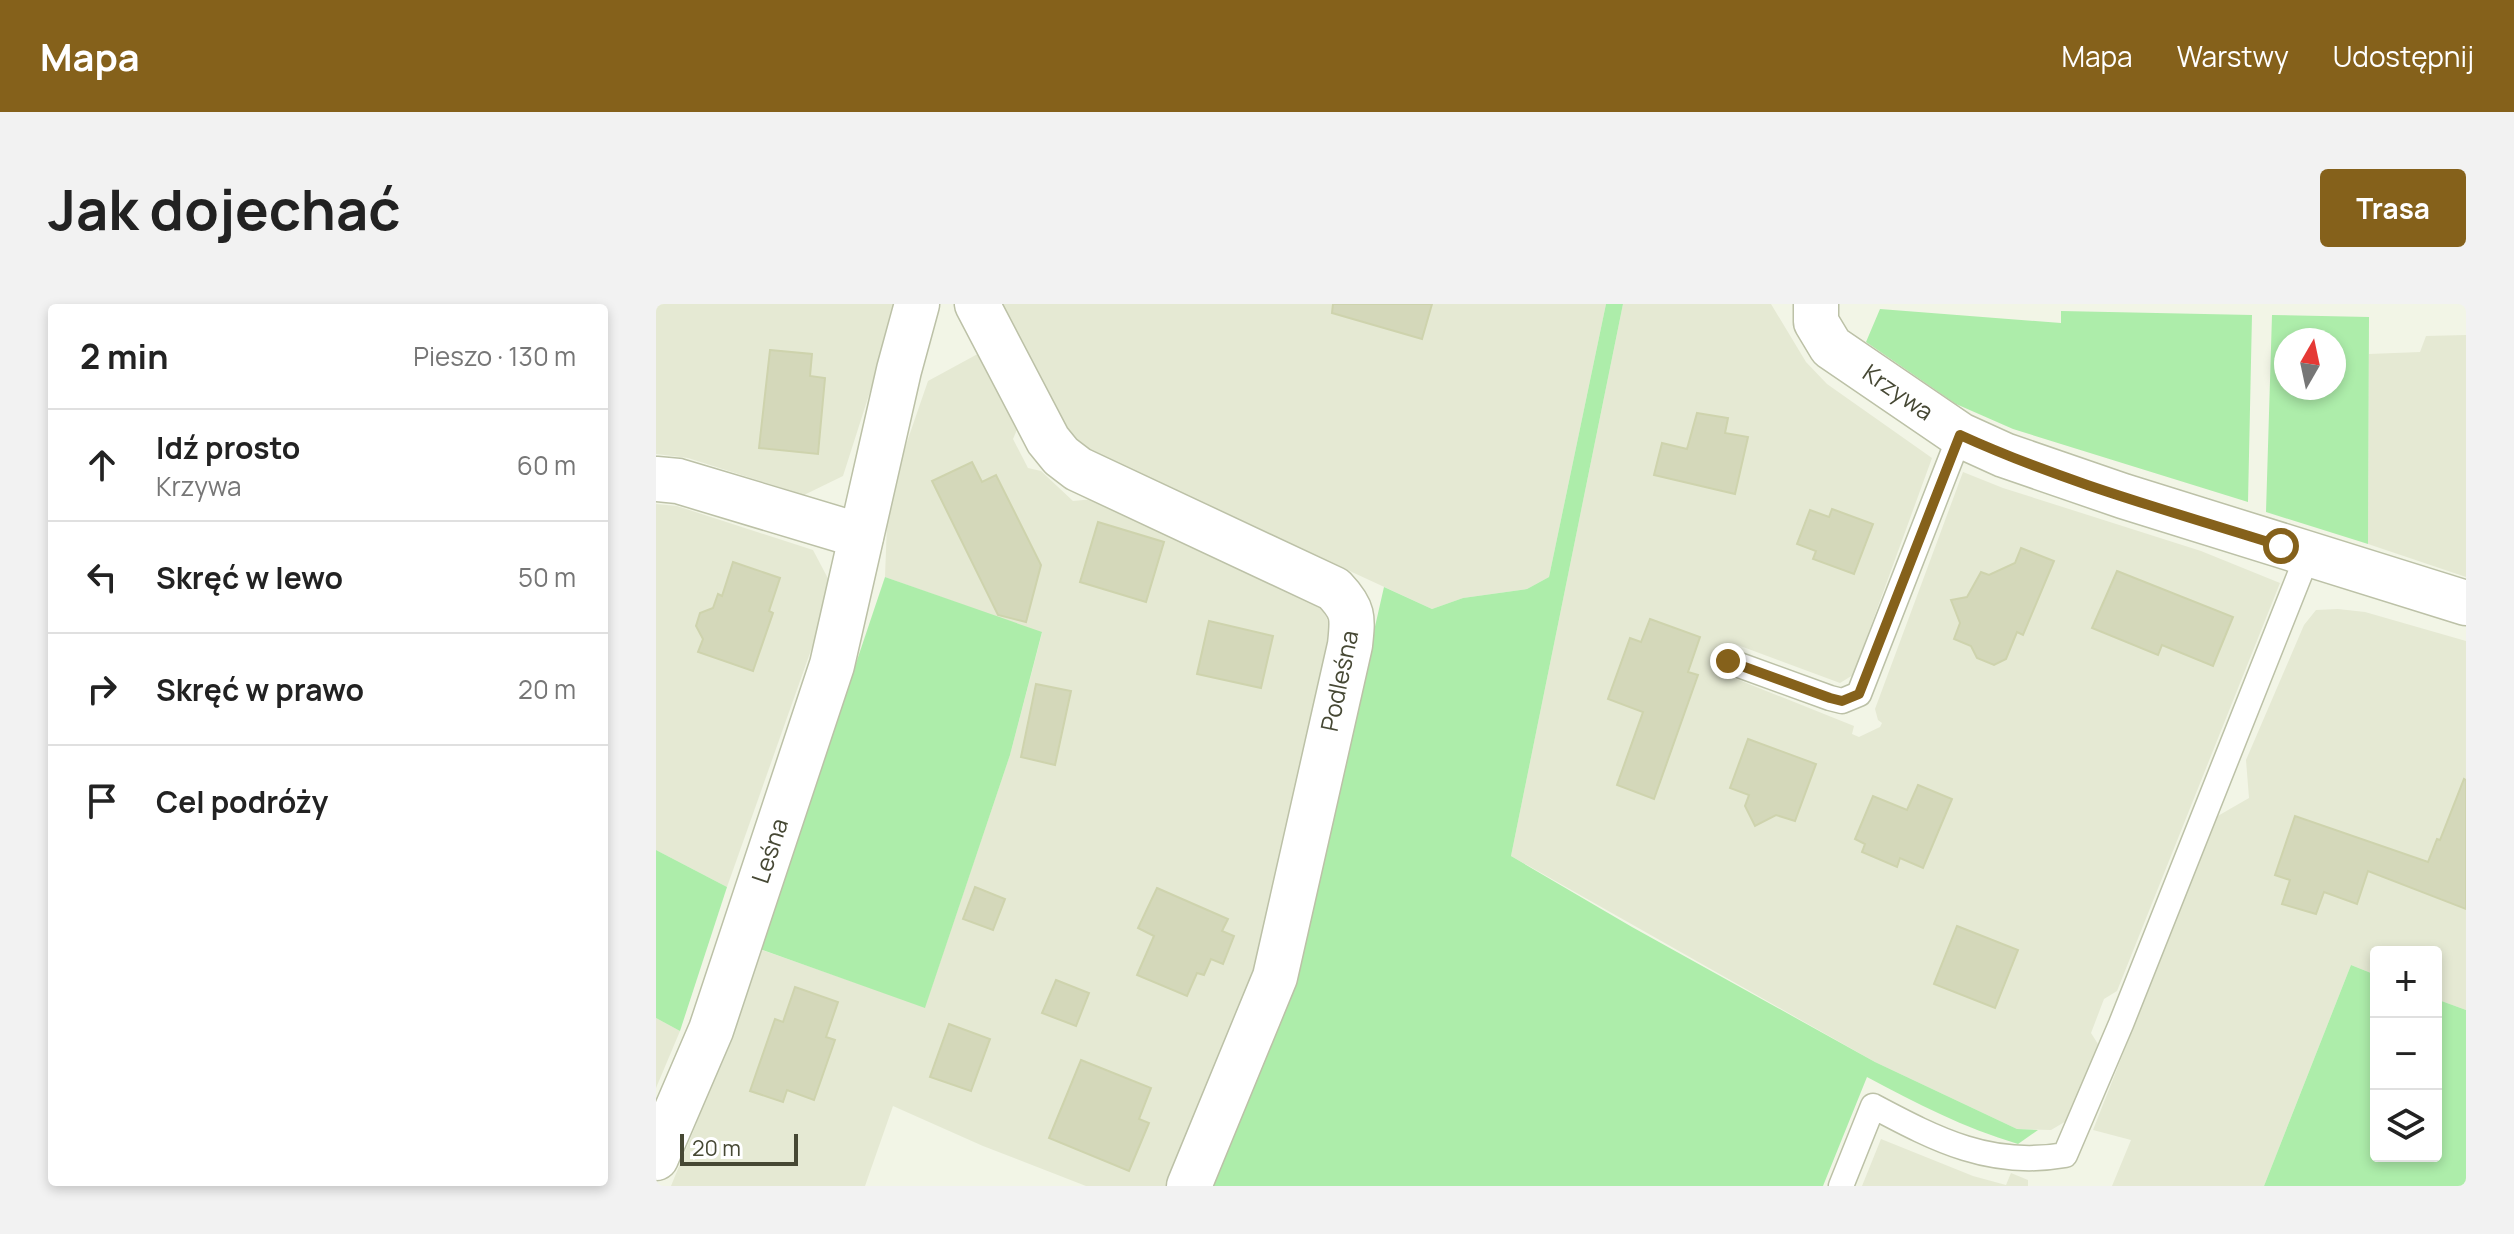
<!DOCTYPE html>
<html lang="pl">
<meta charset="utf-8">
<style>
:root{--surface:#fff;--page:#f2f2f2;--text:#222;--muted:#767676;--line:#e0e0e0;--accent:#85611b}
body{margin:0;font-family:Manrope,sans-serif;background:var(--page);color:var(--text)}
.controls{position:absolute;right:24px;bottom:24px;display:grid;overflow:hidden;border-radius:8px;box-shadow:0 4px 12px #0003}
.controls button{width:72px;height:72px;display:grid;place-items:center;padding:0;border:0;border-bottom:2px solid var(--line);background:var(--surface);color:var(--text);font:40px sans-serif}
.compass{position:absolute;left:1618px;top:24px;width:72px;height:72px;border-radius:50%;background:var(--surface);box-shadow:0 4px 12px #0003;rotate:9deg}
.scale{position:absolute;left:24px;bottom:20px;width:118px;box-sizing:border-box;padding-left:8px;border:4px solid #464834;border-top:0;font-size:22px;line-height:28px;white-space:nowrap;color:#464834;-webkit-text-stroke:6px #fff;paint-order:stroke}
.stop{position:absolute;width:24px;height:24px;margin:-18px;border:6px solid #85611b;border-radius:50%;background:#fff}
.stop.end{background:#85611b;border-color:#fff;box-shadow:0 2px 8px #0008}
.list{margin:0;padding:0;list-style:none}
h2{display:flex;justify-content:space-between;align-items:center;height:104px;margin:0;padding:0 32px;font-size:34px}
h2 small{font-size:26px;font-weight:400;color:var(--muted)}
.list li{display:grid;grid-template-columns:52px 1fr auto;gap:24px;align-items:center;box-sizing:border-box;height:112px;padding:0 32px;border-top:2px solid var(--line)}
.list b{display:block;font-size:30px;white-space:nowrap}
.list p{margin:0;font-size:26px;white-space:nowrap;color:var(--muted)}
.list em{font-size:26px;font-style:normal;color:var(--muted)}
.icon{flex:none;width:44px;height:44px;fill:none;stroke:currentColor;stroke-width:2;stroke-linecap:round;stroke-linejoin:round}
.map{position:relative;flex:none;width:1810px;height:882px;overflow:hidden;border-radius:8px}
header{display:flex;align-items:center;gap:48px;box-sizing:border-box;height:112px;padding:0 40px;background:var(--accent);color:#fff}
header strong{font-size:38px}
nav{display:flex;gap:44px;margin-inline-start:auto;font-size:28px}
.intro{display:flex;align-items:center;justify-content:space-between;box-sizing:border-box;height:192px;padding:0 48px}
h1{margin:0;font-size:56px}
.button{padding:20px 36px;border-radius:8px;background:var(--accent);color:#fff;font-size:28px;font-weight:700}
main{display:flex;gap:48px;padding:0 48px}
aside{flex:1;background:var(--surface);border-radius:8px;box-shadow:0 4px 12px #0003}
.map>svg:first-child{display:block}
.residential{fill:#e5e9d3}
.green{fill:#adedaa;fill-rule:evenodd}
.building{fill:#d4d8ba;stroke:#ced3ad;stroke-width:2}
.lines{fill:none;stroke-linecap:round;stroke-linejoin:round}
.lane-casing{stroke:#bcc1a7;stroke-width:27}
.street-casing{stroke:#bcc1a7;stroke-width:47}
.lane{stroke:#fff;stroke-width:24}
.street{stroke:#fff;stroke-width:44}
.route{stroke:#85611b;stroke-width:10}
.labels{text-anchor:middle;stroke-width:6;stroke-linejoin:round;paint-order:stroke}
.street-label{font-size:24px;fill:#464834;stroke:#fff}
</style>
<header>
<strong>Mapa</strong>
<nav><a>Mapa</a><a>Warstwy</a><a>Udostępnij</a></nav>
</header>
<div class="intro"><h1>Jak dojechać</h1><a class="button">Trasa</a></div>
<main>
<aside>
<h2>2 min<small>Pieszo · 130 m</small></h2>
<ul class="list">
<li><svg class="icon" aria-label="ahead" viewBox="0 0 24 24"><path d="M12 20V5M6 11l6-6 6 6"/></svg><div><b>Idź prosto</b><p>Krzywa</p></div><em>60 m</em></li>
<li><svg class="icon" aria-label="left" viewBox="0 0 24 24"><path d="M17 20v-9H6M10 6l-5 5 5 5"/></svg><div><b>Skręć w lewo</b></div><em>50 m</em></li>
<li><svg class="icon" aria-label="right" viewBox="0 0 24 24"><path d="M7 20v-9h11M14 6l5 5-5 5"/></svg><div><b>Skręć w prawo</b></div><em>20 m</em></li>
<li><svg class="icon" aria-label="arrive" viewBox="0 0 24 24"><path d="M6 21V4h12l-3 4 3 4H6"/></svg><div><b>Cel podróży</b></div></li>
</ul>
</aside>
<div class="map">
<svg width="1810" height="882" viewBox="0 0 1810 882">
<rect width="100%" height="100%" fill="#f2f5e6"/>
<g class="residential">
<path d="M0,0H242L187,172L148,191L32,154L0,150Z"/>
<path d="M344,0H950L893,273L871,285L807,294L776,305L416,139Z"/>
<path d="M967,0H1115L1150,58L1171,80L1276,154L1197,371L1184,379L1079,340L1068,370L1198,422L1196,430L1203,433L1224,423L1226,419L1222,416L1219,405L1307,168L1347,184L1545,247L1624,279L1461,687L1448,695L1435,729L1442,740L1412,816L1395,826L1361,825L1219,758L855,552Z"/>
<path d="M1810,31V273L1712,240L1713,50L1764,48L1770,32Z"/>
<path d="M329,46L363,121L357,135L372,164L385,167L417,197L449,194L660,291L676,326L601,661L513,882H430L327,842L237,802L209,882H15L39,823L103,645L269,703L354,451L386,329L229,273L232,193L272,77Z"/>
<path d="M0,200L21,202L157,246L177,284L71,583L0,546Z"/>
<path d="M1682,305L1709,308L1810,337V706L1780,695V648H1720V671L1695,661L1608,882H1456L1475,836L1437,826L1560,513L1593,494L1590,456L1648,321L1660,306Z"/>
<path d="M0,714L24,727L0,784Z"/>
<path d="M1225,835L1317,872L1350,881L1355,869L1372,876V882H1206Z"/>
</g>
<g class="green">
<path d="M950,0H967L855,552L976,623L1219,758L1361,825L1382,826L1362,840C1308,824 1260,799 1211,773L1167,882H552L672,529L728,283L776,305L807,294L871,285L893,273Z"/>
<path d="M1224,5L1405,19V7L1596,11L1592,198L1357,125L1300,100L1210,38Z"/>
<path d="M1616,11L1713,13L1712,240L1610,208ZM1630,36H1678V84H1630Z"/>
<path d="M229,273L386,328L354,451L269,704L104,645Z"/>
<path d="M0,546L71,583L24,727L0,714Z"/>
<path d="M1695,661L1720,671V852H1780V695L1810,706V882H1608Z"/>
</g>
<g class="building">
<path d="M677,0H776L766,35L676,9Z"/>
<path d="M114,46L156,50L154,72L169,74L162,150L103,144Z"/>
<path d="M1041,109L1072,114L1069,129L1092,133L1079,190L998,171L1006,139L1031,145Z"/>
<path d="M316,158L326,178L340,171L385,261L370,318L342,311L276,177Z"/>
<path d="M1176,205L1217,220L1198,270L1157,255L1160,247L1141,240L1154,206L1173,213Z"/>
<path d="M442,218L508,238L490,298L424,278Z"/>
<path d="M1365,244L1398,257L1367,331L1361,328L1350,355L1338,361L1321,354L1315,342L1298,335L1304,319L1295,296L1311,293L1325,268L1333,271L1359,259Z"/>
<path d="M77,258L124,274L113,307L117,309L97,367L42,348L47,335L40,322L44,309L57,304L62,290L66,292Z"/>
<path d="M1461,267L1577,313L1557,362L1506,341L1502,351L1436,324Z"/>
<path d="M994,315L1044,333L1032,368L1042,371L998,495L961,481L987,408L952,395L974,334L985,338Z"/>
<path d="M553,317L617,332L605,384L541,370Z"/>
<path d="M380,380L415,387L399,461L365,453Z"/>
<path d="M1092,435L1160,460L1139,517L1120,511L1099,522L1089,502L1093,491L1074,484Z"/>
<path d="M1808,475L1810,476V605L1712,567L1701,600L1668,588L1660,610L1626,600L1634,576L1619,571L1639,512L1772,558L1781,535L1784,536Z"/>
<path d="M1262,481L1296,495L1267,564L1244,554L1241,563L1206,548L1209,540L1199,535L1217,492L1251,506Z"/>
<path d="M319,583L349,595L337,626L307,615Z"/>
<path d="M501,584L572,615L566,627L578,632L567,660L555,655L548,671L541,669L531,692L481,671L498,632L482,624Z"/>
<path d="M1301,622L1362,646L1339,704L1278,680Z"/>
<path d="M400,676L433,689L420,722L386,709Z"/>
<path d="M139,683L182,698L170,733L179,736L158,796L131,786L127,798L94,787L119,715L127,718Z"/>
<path d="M293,720L334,735L315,787L274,773Z"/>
<path d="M425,756L495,784L483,815L493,819L473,867L393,834Z"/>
</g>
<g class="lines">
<g class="lane-casing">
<g id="lane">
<path d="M1072,357L1174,394L1186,397L1203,390L1304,131"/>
<path d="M1185,882L1217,802C1281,836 1335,864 1409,851L1465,720L1652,250"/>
</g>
</g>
<g class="street-casing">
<g id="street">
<path d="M321,0L392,136L405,152L422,165L678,285C698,306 697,313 694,341L619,673L533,882"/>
<path id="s1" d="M1160,0V18L1175,43L1304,131L1348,151L1467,192L1810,299"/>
<path d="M0,175L22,177L205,232"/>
<path id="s2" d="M0,854L55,726L176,361L243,66L261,0"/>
</g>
</g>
<use href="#lane" class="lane"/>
<use href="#street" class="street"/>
</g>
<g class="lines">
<path class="route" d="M1072,357L1174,394L1186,397L1203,390L1304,131C1407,178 1517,208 1625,242"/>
</g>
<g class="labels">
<g class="street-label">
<text dy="8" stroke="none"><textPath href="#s1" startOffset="128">Krzywa</textPath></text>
<text transform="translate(684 377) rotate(-78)" y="8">Podleśna</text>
<text dy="8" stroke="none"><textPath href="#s2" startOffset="328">Leśna</textPath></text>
</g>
</g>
</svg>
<div class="controls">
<button>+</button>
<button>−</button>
<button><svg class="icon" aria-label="layers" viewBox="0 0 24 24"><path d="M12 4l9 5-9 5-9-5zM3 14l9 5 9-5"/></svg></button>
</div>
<svg class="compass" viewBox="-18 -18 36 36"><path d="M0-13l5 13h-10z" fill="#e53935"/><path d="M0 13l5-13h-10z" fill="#767676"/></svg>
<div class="scale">20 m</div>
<div class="stop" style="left:1625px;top:242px"></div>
<div class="stop end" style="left:1072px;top:357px"></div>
</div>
</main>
